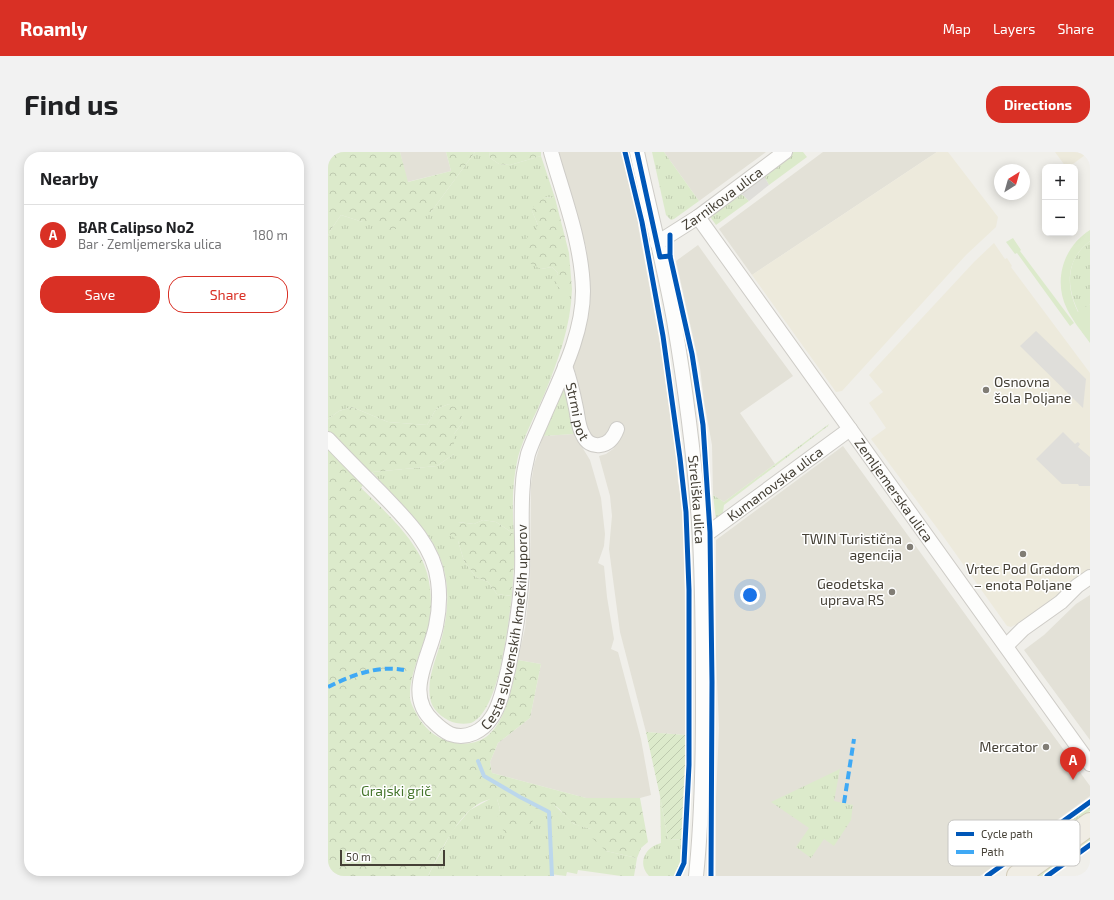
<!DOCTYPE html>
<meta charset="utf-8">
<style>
:root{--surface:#fff;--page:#f2f2f2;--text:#202124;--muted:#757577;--line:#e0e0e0;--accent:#d93025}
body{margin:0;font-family:"Exo 2",sans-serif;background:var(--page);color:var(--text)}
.controls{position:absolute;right:12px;top:12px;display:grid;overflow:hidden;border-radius:8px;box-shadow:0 2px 10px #0003}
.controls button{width:36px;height:36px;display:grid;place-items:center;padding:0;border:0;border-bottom:1px solid var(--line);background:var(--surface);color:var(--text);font:20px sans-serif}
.compass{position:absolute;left:666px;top:12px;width:36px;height:36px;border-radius:50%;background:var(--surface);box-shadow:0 2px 10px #0003;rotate:37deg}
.scale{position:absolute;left:12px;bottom:10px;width:105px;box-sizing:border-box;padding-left:4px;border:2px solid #454036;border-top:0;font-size:11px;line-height:14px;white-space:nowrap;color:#454036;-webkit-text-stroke:3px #fff;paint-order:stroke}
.you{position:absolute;left:422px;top:443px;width:14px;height:14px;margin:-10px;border:3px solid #fff;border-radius:50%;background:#1a73e8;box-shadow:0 0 0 6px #1a73e833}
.badge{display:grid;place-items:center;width:26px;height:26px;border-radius:50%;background:var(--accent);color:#fff;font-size:13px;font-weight:700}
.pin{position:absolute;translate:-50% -33px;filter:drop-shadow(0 1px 2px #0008)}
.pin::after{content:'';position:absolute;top:21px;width:14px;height:12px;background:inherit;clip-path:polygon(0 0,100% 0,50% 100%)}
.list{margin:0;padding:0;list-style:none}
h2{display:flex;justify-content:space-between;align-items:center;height:52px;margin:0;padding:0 16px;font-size:17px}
h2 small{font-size:13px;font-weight:400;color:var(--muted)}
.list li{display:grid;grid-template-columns:26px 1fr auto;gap:12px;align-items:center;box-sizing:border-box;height:60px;padding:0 16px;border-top:1px solid var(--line)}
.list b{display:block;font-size:15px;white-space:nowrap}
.list p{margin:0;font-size:13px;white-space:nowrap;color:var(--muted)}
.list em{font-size:13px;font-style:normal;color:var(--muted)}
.actions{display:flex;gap:8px;padding:12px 16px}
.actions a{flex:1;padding:9px 0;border:1px solid var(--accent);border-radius:16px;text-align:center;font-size:14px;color:var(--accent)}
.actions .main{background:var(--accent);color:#fff}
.map{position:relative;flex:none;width:762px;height:724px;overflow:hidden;border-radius:16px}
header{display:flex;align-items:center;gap:24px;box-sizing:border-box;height:56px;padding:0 20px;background:var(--accent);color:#fff}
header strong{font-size:19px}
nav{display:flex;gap:22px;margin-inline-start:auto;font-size:14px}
.intro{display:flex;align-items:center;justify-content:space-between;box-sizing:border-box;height:96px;padding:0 24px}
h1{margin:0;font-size:28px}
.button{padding:10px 18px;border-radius:16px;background:var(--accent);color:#fff;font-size:14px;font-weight:700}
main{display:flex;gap:24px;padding:0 24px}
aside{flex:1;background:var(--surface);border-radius:16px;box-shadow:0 2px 10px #0003}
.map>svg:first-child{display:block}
.residential{fill:#e3e1d7}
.education{fill:#edeadc}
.grass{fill:url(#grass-tufts)}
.forest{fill:url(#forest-crowns)}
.garden{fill:url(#garden-furrows)}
.pitch{fill:#dceacb}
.parking{fill:#dfdeda}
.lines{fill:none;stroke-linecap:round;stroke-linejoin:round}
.stream{stroke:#bcd7ec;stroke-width:4}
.minor-casing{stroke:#ceccc7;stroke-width:16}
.primary-casing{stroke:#d2cbb8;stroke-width:24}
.minor{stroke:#fdfdfc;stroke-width:14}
.primary{stroke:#f0ede4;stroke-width:22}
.quiet{stroke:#3fa9f5;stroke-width:4;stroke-dasharray:8 4;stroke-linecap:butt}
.cycleway-casing{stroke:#fff;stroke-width:8}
.cycleway{stroke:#0057b8;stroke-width:5}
.poi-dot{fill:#817d75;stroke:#fff;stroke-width:1.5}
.labels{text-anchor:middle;stroke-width:3;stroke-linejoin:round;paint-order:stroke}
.street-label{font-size:14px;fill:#454036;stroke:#fff}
.poi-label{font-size:14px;fill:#454036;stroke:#fff;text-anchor:end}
.park-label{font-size:14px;fill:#45752b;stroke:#fff}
.key{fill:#fff;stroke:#c7c6c3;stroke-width:1}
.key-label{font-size:11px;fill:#454036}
</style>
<header>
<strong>Roamly</strong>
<nav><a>Map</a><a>Layers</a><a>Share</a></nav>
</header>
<div class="intro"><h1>Find us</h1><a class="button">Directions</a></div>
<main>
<aside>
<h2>Nearby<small></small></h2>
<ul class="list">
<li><span class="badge">A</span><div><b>BAR Calipso No2</b><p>Bar · Zemljemerska ulica</p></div><em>180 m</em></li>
</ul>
<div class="actions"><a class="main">Save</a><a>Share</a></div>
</aside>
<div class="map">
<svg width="762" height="724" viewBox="0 0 762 724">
<defs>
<pattern id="grass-tufts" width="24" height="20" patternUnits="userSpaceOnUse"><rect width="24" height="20" fill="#dceacb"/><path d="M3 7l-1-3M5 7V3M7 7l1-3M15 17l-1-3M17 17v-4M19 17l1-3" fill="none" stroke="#becaaf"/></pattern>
<pattern id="forest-crowns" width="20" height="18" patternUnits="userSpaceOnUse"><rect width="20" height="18" fill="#dceacb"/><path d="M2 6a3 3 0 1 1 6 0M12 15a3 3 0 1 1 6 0" fill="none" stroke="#becaaf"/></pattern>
<pattern id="garden-furrows" width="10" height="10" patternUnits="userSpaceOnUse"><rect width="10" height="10" fill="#dceacb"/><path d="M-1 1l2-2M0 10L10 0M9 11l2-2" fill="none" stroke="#becaaf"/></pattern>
</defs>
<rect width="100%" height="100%" fill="#f0efea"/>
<g class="residential">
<path d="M72,0H118L123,19L79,30Z"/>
<path d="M231,0H296L310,62V73L333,197L348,303L350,330L356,359L358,583L318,580L292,480L281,397L284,364L282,344L271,304L278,302L285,297L294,284L296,279L283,275L277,284L265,287L257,276L249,228L245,212L254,184L262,152V129L258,95L234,13Z"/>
<path d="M336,0H438L371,49Z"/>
<path d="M495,0H609L424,123L391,77Z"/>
<path d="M370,93L420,163L465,224L412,261L447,312L396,350L385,343L384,293L376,249L372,216L348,109Z"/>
<path d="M246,282L262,308L273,346L277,382L276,394L270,411L276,414L279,445L286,487L283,497L290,500L313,587L323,643L312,646H258L164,621L162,610L170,591L202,566L213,512L190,508L197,476L202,434L203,332L206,313L215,284Z"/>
<path d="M515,294L762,634V644L652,724H388V646L391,576L388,503V388Z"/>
<path d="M762,443V588L696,498L716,483L748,452Z"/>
</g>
<g class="education">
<path d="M609,0H620L670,65L668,75L638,103L514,239L508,240L424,123Z"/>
<path d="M727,0H761L741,15H738Z"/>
<path d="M666,91L677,107L679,106L684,114L683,115L762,221V420L689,472L683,475L679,474L615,384L543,287L558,276L541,251L555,240L541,223L646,110Z"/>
</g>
<g class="grass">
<path d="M147,0H162L161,5L171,12L182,13L213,4L227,46L216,45L204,59L210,73L213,117L224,115L230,121L227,131L233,137H244C243,174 230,209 216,243C207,263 196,284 190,305C184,330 184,356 186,382L168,370L155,368L146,372L130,370V389L136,409L148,425L160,430L169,442L184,444C180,472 172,559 143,571C138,572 133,572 128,571C118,569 106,560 103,550C97,527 109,507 114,485C134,402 95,376 44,320L109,314L126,302V282L135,270L121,252L108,257L99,273L60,270L24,255L11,259L0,267V84L2,79L13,63L35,70L103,60Z"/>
<path d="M324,0H336L371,49L346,67L343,68L338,63Z"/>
<path d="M465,0H475L479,5L441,33L437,26L438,20Z"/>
<path d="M411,41L415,43L421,49L388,73L383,66V64Z"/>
<path d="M762,89V152L751,161C738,135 737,108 762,89Z"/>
<path d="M236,236L239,244L246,282L215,284Z"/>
<path d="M501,272L500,274L396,353L394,368H388L385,343L396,350Z"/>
<path d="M512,617L506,649L525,653L523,668L506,694L496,687L483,706L468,695L481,676L443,650Z"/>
<path d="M332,644L340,687L354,688C353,701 355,714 347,724H321C309,711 317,695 333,691Z"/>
<path d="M162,647H169L172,657L169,668L216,650L224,651L246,672L263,677L278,699L309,706L306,724H293L250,718L249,722L239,720L238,724L222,722V724H100L124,679L142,658Z"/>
<path d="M762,653V659L694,709L691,706Z"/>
<path d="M762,686V689L714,724H709Z"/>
</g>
<g class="forest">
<path d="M0,0H72L80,30L123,19L118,0H147L103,60L63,79L13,63L2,79L0,84Z"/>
<path d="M162,0H213V4L182,13L171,12L161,5Z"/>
<path d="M216,45L227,46L241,101L244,137H233L226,131L230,121L224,115L213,117L202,111L199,86L210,73L204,59L207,50Z"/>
<path d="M121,252L132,258L135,270L126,282V302L109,314L44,320L33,336C56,358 91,390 99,421C103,435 104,452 102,466C98,492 81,519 82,546C83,553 88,561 92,568C97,575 104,582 112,586C124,591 137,594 150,589C177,580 184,533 190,508L213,512L202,566L170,591L162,610L164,621L258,646H312L320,690L313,696L309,706L278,699L264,686L263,677C257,675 249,674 245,671C230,659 229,646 208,653L204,672L178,682L168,668L172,657L169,647C136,645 113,700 100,724H0V267L11,259L24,255L60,270L99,273L108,257Z"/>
<path d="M155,368L168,370L186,382L187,396L184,444L169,442L160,430L148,425L136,409L130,389L121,382L123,375L130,370L146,372Z"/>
</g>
<path class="garden" d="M318,580L358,583V623L354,688L340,687L332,644Z"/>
<g class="pitch">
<path d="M762,78V89C737,108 738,135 750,160L762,152V191C754,180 745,169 739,157C725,129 735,95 762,78Z"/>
<path d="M685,86L693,98L692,99L746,171L742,174L689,101L687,102L678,90Z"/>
</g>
<g class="parking">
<path d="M437,23V26L441,33L421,49L415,43L411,41Z"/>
<path d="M708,179L758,227L755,256L692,194Z"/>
<path d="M735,280L747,292L750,290L752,292L750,295L762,305V334H751L750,332H734L708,307Z"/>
</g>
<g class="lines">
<path class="stream" d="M150,609L156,624L192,645L221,660L224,724"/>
<g class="minor-casing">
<g id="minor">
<path id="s1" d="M309,0C321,56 336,112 346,168C358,240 368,314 372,387C375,442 375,497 375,552C375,609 374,667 368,724"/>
<path id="s2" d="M370,65L762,612"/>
<path id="s3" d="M329,91L370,65L457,0"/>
<path id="s4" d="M237,214C242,228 245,241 248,256C250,265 250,275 255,283C258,290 264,294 272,293C281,292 286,285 289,277"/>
<path id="s5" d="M0,287C17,305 35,323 52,340C76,365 106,393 110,429C112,444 111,460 108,474C102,505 75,543 106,570C110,574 116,579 122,582C139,588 155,579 164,565C173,552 176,533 180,518C187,486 192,453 194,420C195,391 192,361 195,331C195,322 198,312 200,302C204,290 210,278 215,266C232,226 255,183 255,139C254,91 236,46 223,0"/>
<path id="s6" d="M372,387L522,277"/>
<path d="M678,494L695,477L733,450L749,434L762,425"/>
</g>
</g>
<g class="primary-casing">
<path id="primary" d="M690,724L762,672"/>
</g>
<use href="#minor" class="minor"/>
<use href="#primary" class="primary"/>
<g class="quiet">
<path d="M0,535C24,523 50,513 76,518"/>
<path d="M516,651L526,587"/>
</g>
<g class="cycleway-casing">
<g id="cycleway">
<path d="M297,0L314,70L335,184L352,306L358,360L361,438V613L356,711L350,724"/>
<path d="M309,0L332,105L342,104"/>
<path d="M342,83V104L364,202L375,273L382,380L384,530L383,724"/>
<path d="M659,724L762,650"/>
<path d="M719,724L762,693"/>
</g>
</g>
<use href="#cycleway" class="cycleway"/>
</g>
<g class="poi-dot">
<circle cx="658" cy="238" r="4"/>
<circle cx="582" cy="395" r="4"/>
<circle cx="695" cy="402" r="4"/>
<circle cx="564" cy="440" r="4"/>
<circle cx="718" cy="595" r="4"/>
</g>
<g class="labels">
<g class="street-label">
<text dy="5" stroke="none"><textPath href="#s3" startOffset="79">Zarnikova ulica</textPath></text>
<text dy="5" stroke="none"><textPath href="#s4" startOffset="47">Strmi pot</textPath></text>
<text dy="5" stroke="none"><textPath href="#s6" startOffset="93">Kumanovska ulica</textPath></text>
<text dy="5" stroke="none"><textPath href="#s2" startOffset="336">Zemljemerska ulica</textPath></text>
<text dy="5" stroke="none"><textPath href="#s1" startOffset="353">Streliška ulica</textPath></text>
<text dy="5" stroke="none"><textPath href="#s5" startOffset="491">Cesta slovenskih kmečkih uporov</textPath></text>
</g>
<g class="poi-label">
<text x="666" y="235" text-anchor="start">Osnovna<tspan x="666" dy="16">šola Poljane</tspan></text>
<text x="574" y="392">TWIN Turistična<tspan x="574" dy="16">agencija</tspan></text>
<text x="695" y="422" text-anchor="middle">Vrtec Pod Gradom<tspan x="695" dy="16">– enota Poljane</tspan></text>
<text x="556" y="437">Geodetska<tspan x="556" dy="16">uprava RS</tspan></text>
<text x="710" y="600">Mercator</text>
</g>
<g class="park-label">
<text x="68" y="644">Grajski grič</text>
</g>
</g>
<rect x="620" y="668" width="132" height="46" rx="6" class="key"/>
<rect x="628" y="680" width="18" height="4" fill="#0057b8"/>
<rect x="628" y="698" width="18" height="4" fill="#3fa9f5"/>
<g class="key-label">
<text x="653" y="686">Cycle path</text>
<text x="653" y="704">Path</text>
</g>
</svg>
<div class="controls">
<button>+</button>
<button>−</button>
</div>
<svg class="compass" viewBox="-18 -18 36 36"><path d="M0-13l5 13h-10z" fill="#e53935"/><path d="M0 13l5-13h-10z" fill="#757577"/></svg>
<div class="scale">50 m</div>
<div class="you"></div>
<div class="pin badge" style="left:745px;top:628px">A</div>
</div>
</main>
